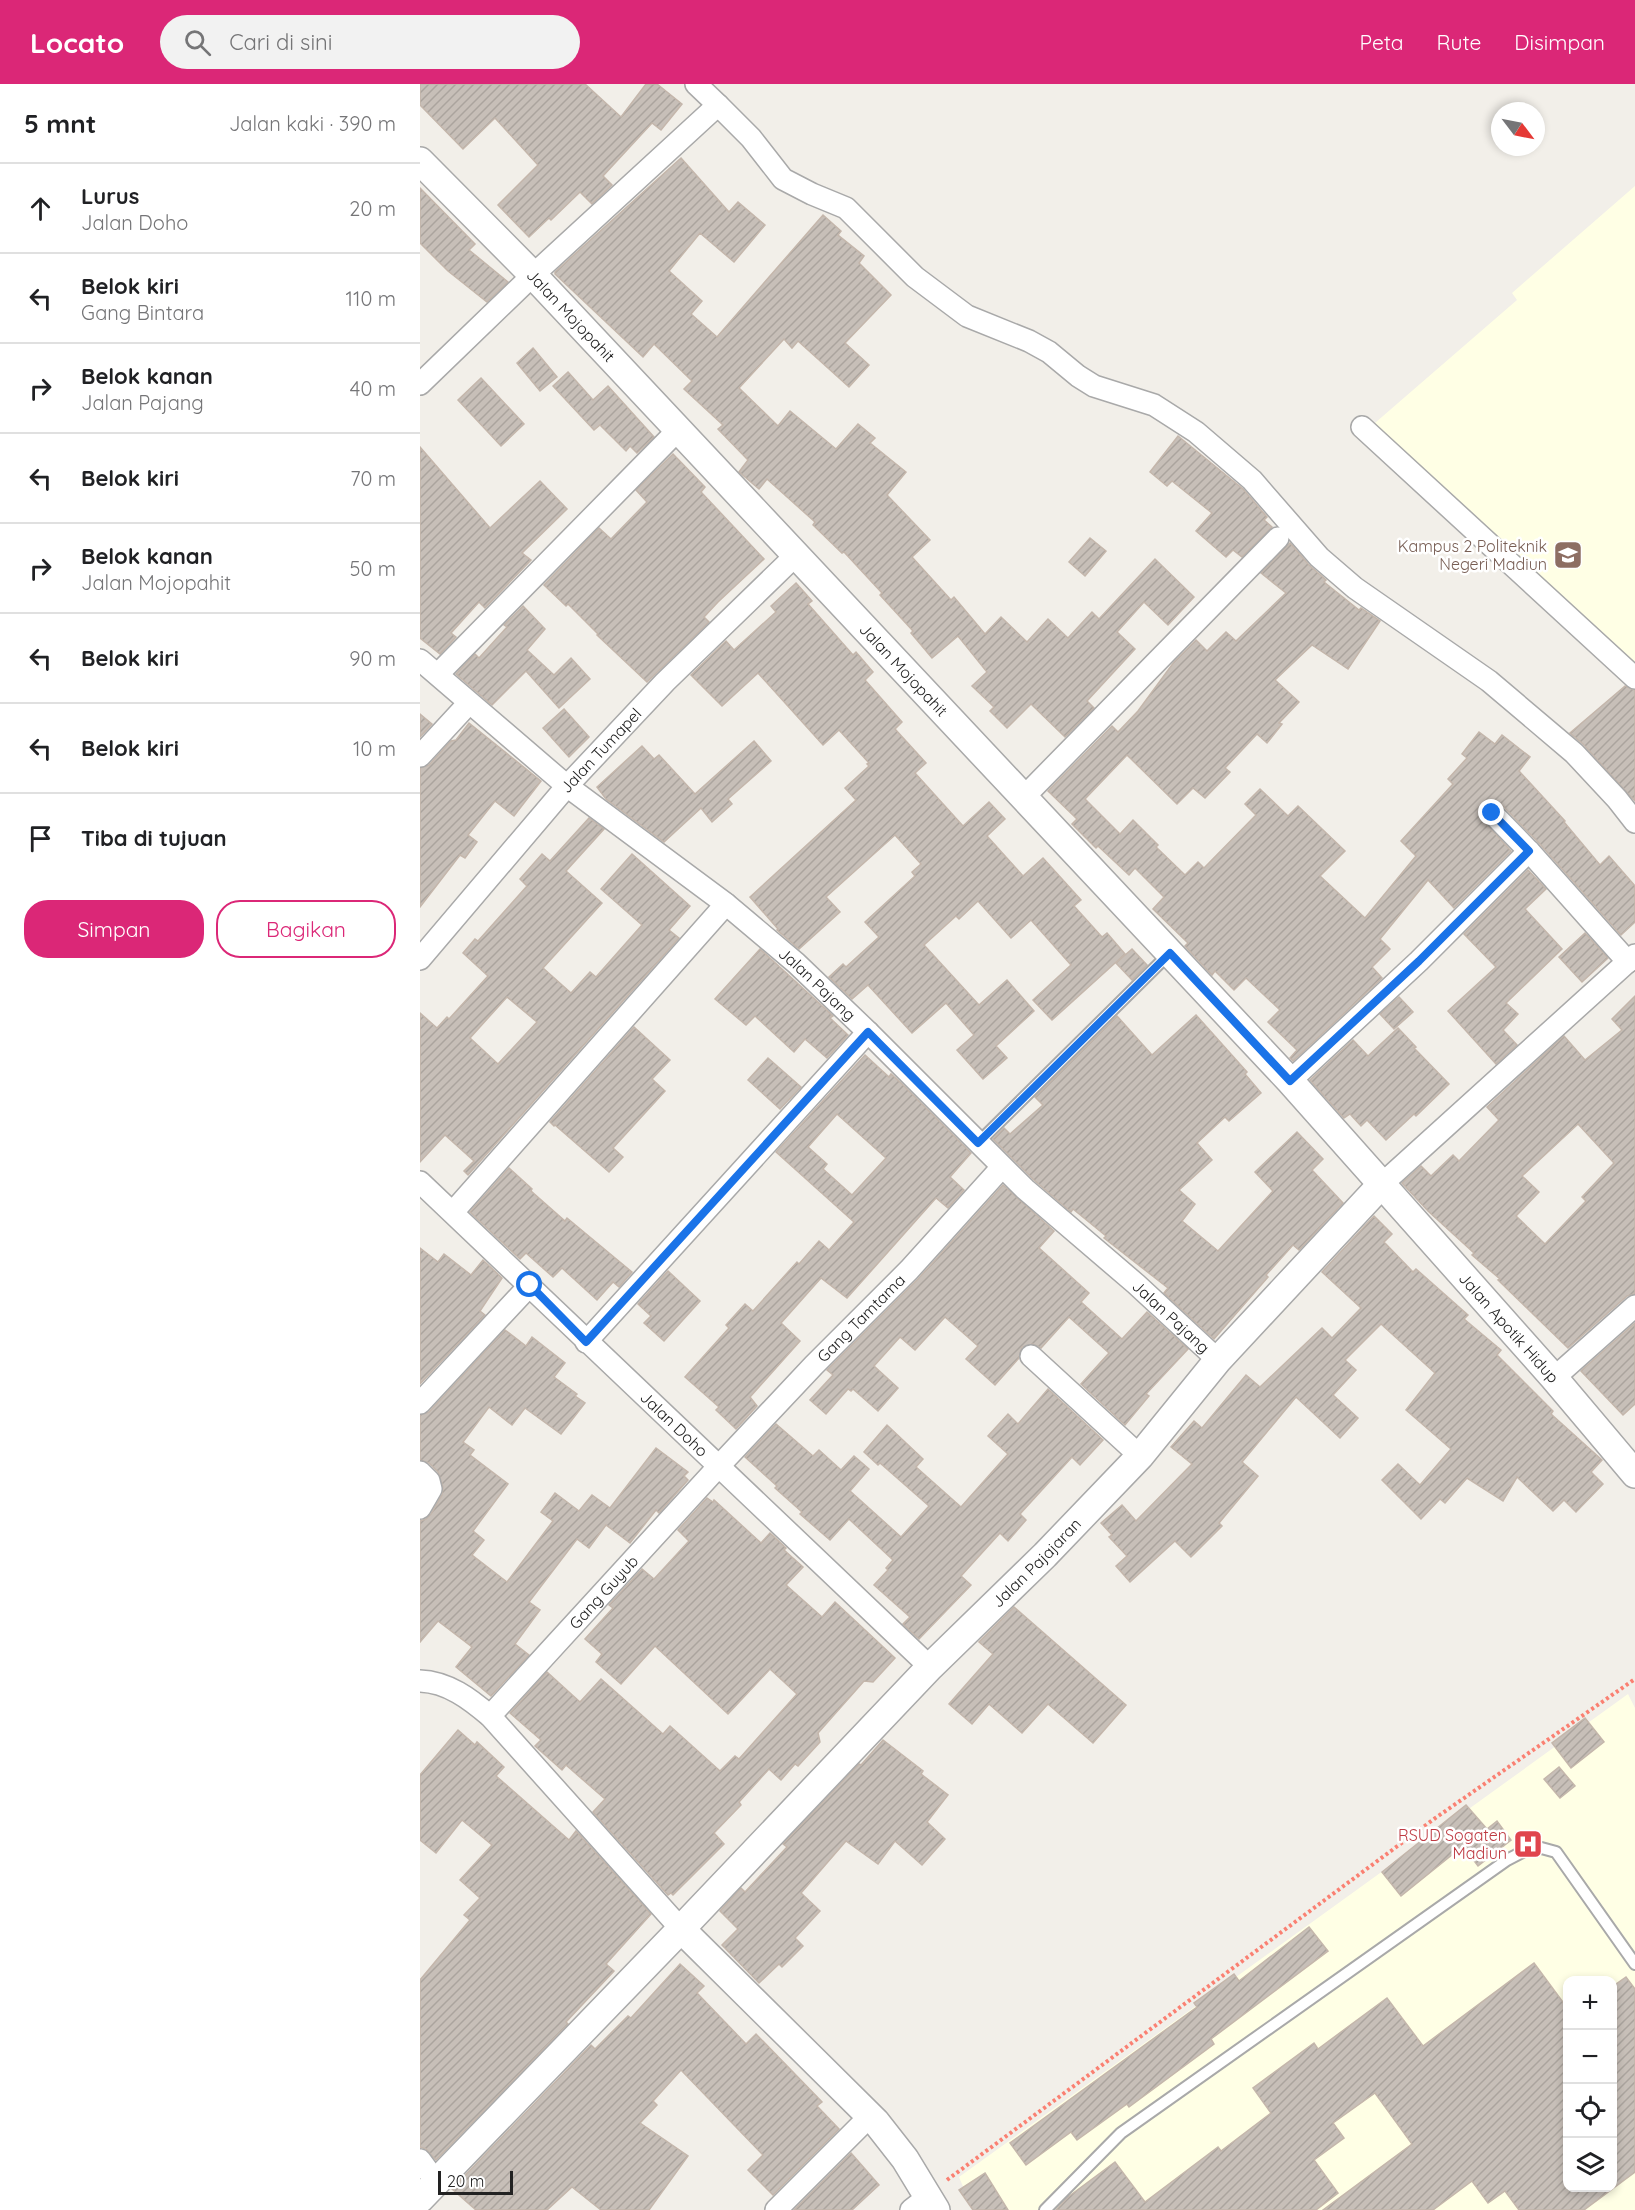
<!DOCTYPE html>
<html lang="id">
<meta charset="utf-8">
<style>
:root{--surface:#fff;--page:#f2f2f2;--text:#202124;--muted:#757577;--line:#e0e0e0;--accent:#db2777}
body{margin:0;font-family:Quicksand,sans-serif;background:var(--page);color:var(--text)}
.controls{position:absolute;right:18px;bottom:18px;display:grid;overflow:hidden;border-radius:12px;box-shadow:0 3px 9px #0003}
.controls button{width:54px;height:54px;display:grid;place-items:center;padding:0;border:0;border-bottom:2px solid var(--line);background:var(--surface);color:var(--text);font:30px sans-serif}
.compass{position:absolute;left:1071px;top:18px;width:54px;height:54px;border-radius:50%;background:var(--surface);box-shadow:0 3px 9px #0003;rotate:122deg}
.scale{position:absolute;left:18px;bottom:15px;width:75px;box-sizing:border-box;padding-left:6px;border:3px solid #222;border-top:0;font-size:16px;line-height:21px;white-space:nowrap;color:#222;-webkit-text-stroke:4px #fff;paint-order:stroke}
.stop{position:absolute;width:18px;height:18px;margin:-14px;border:4px solid #1a73e8;border-radius:50%;background:#fff}
.stop.end{background:#1a73e8;border-color:#fff;box-shadow:0 2px 6px #0008}
.list{margin:0;padding:0;list-style:none}
h2{display:flex;justify-content:space-between;align-items:center;height:78px;margin:0;padding:0 24px;font-size:26px}
h2 small{font-size:20px;font-weight:400;color:var(--muted)}
.list li{display:grid;grid-template-columns:39px 1fr auto;gap:18px;align-items:center;box-sizing:border-box;height:90px;padding:0 24px;border-top:2px solid var(--line)}
.list b{display:block;font-size:22px;white-space:nowrap}
.list p{margin:0;font-size:20px;white-space:nowrap;color:var(--muted)}
.list em{font-size:20px;font-style:normal;color:var(--muted)}
.actions{display:flex;gap:12px;padding:18px 24px}
.actions a{flex:1;padding:14px 0;border:2px solid var(--accent);border-radius:24px;text-align:center;font-size:21px;color:var(--accent)}
.actions .main{background:var(--accent);color:#fff}
.icon{flex:none;width:33px;height:33px;fill:none;stroke:currentColor;stroke-width:2;stroke-linecap:round;stroke-linejoin:round}
.map{position:relative;flex:none;width:1215px;height:2126px;overflow:hidden}
header{display:flex;align-items:center;gap:36px;box-sizing:border-box;height:84px;padding:0 30px;background:var(--accent);color:#fff}
header strong{font-size:28px}
nav{display:flex;gap:33px;margin-inline-start:auto;font-size:21px}
.search{width:420px;height:54px;background:var(--page);display:flex;align-items:center;gap:15px;box-sizing:border-box;padding:0 21px;border-radius:33px;color:var(--muted);font-size:22px}
main{display:flex}
aside{flex:1;background:var(--surface)}
.map>svg:first-child{display:block}
.education{fill:#ffffe5;fill-rule:evenodd}
.building{fill:url(#building-hatch);stroke:#c4b6ab;stroke-width:1.5;fill-rule:evenodd}
.lines{fill:none;stroke-linecap:round;stroke-linejoin:round}
.service-casing{stroke:#a9a9a9;stroke-width:14}
.minor-casing{stroke:#a9a9a9;stroke-width:24}
.tertiary-casing{stroke:#a9a9a9;stroke-width:30}
.path{stroke:#fa8072;stroke-width:4;stroke-dasharray:3 3;stroke-linecap:butt}
.service{stroke:#fff;stroke-width:10}
.minor{stroke:#fff;stroke-width:21}
.tertiary{stroke:#fff;stroke-width:27}
.route{stroke:#1a73e8;stroke-width:8}
.labels{text-anchor:middle;stroke-width:5;stroke-linejoin:round;paint-order:stroke}
.street-label{font-size:16px;fill:#222;stroke:#fff}
.education-label{font-size:16px;fill:#785e54;stroke:#fff;text-anchor:end}
.health-label{font-size:16px;fill:#be3a42;stroke:#fff;text-anchor:end}
</style>
<header>
<strong>Locato</strong>
<div class="search"><svg class="icon" aria-label="search" viewBox="0 0 24 24"><circle cx="10" cy="10" r="6"/><path d="M15 15l6 6"/></svg>Cari di sini</div>
<nav><a>Peta</a><a>Rute</a><a>Disimpan</a></nav>
</header>
<main>
<aside>
<h2>5 mnt<small>Jalan kaki · 390 m</small></h2>
<ul class="list">
<li><svg class="icon" aria-label="ahead" viewBox="0 0 24 24"><path d="M12 20V5M6 11l6-6 6 6"/></svg><div><b>Lurus</b><p>Jalan Doho</p></div><em>20 m</em></li>
<li><svg class="icon" aria-label="left" viewBox="0 0 24 24"><path d="M17 20v-9H6M10 6l-5 5 5 5"/></svg><div><b>Belok kiri</b><p>Gang Bintara</p></div><em>110 m</em></li>
<li><svg class="icon" aria-label="right" viewBox="0 0 24 24"><path d="M7 20v-9h11M14 6l5 5-5 5"/></svg><div><b>Belok kanan</b><p>Jalan Pajang</p></div><em>40 m</em></li>
<li><svg class="icon" aria-label="left" viewBox="0 0 24 24"><path d="M17 20v-9H6M10 6l-5 5 5 5"/></svg><div><b>Belok kiri</b></div><em>70 m</em></li>
<li><svg class="icon" aria-label="right" viewBox="0 0 24 24"><path d="M7 20v-9h11M14 6l5 5-5 5"/></svg><div><b>Belok kanan</b><p>Jalan Mojopahit</p></div><em>50 m</em></li>
<li><svg class="icon" aria-label="left" viewBox="0 0 24 24"><path d="M17 20v-9H6M10 6l-5 5 5 5"/></svg><div><b>Belok kiri</b></div><em>90 m</em></li>
<li><svg class="icon" aria-label="left" viewBox="0 0 24 24"><path d="M17 20v-9H6M10 6l-5 5 5 5"/></svg><div><b>Belok kiri</b></div><em>10 m</em></li>
<li><svg class="icon" aria-label="arrive" viewBox="0 0 24 24"><path d="M6 21V4h12l-3 4 3 4H6"/></svg><div><b>Tiba di tujuan</b></div></li>
</ul>
<div class="actions"><a class="main">Simpan</a><a>Bagikan</a></div>
</aside>
<div class="map">
<svg width="1215" height="2126" viewBox="0 0 1215 2126">
<defs>
<pattern id="building-hatch" width="6" height="6" patternUnits="userSpaceOnUse" patternTransform="scale(1.5)"><rect width="6" height="6" fill="#c7bfb8"/><path d="M-1 1l2-2M0 6l6-6M5 7l2-2" fill="none" stroke="#aba49e"/></pattern>
</defs>
<rect width="100%" height="100%" fill="#f2efe9"/>
<g class="education">
<path d="M1215,102V597L948,345L1097,216L1092,209Z"/>
<path d="M1208,1610L1215,1624V2126H553L539,2093ZM1148,1896H1192V2104H1148Z"/>
</g>
<g class="building">
<path d="M0,0H165L201,33L226,0H237L262,20L241,46L232,39L183,92L192,101L172,120L160,108L131,136L129,134L109,153L78,121L118,81L75,34L43,65L0,21Z"/>
<path d="M261,74L309,128L318,118L345,141L314,178L280,149L249,187L282,217L271,230L297,253L403,131L421,147L418,151L444,172L439,179L471,211L425,259L449,281L429,303L378,257L372,264L364,255L319,304L358,342L370,327L416,365L438,340L455,354L450,359L486,388L467,411L510,456L492,473L531,516L534,513L565,550L581,533L607,558L628,535L648,554L672,528L679,535L735,475L774,513L748,541L724,518L697,548L715,565L667,617L674,624L645,653L611,620L587,644L570,627L574,623L552,602L567,588L538,552L512,574L491,549L493,547L460,511L462,509L424,468L422,469L393,441L395,438L347,395L339,405L319,388L328,376L298,345L303,341L264,305L272,297L234,260L223,273L135,190V188Z"/>
<path d="M0,104L55,160L49,166L88,198L67,218L28,187L0,159Z"/>
<path d="M113,264L137,293L120,307L97,279Z"/>
<path d="M148,288L173,316L188,302L234,353L217,369L210,362L206,367L180,341L174,346L133,302Z"/>
<path d="M61,294L104,340L81,362L38,316Z"/>
<path d="M758,352L823,405L847,433L844,436L852,443L822,473L813,466L806,473L776,447L792,429L752,397L747,402L730,388Z"/>
<path d="M0,363L70,444L120,397L147,425L102,469L111,476L65,524L59,518L31,549L36,553L20,570L0,554Z"/>
<path d="M253,370L285,403L281,408L344,475L298,518L284,533L289,538L227,598L177,551L178,550L148,520L146,522L124,501L179,444L191,455L227,418L216,406Z"/>
<path d="M670,454L686,467L665,492L649,478Z"/>
<path d="M870,459L889,481L906,496L904,498L939,526L941,524L960,537L928,585L892,561L855,596L879,618L859,639L862,640L847,659L837,650L805,684L810,688L785,714L773,704L757,720L707,671L665,715L700,750L713,736L738,761L736,763L765,791L778,778L784,784L836,731L825,720L840,705L868,732L878,722L925,767L900,792L945,834L996,772L981,757L1033,700L1028,695L1047,674L1042,670L1059,648L1075,660L1082,651L1110,673L1099,687L1145,737L1144,738L1180,781L1189,772L1215,802V838L1201,851L1119,759L1081,720L1075,717H1068L1060,725V733L1091,767L1034,824L1008,796L960,855L970,865L952,883L962,894L873,977L870,974L877,966L848,938L860,926L826,894L814,906L795,887L792,891L765,862L768,859L733,825L744,813L715,784L709,791L678,762L676,764L652,740L657,735L628,707L692,642L698,648L718,627L754,578L776,556L787,567L806,548L816,557L866,509L841,489Z"/>
<path d="M376,499L392,517L388,520L433,571L436,568L453,588L445,596L482,638L475,645L506,679L495,689L543,742L569,718L585,735L567,752L603,792L623,774L661,816L654,822L682,853L687,849L705,870L632,936L613,916L651,881L611,836L591,854L558,817L539,835L536,832L504,861L559,921L587,896L614,927L576,962L587,974L563,995L537,966L554,951L526,919L492,949L448,901L432,915L409,893L423,880L426,883L459,853L445,838L495,792L492,788L501,780L475,751L406,813L420,828L379,865L357,846L358,845L330,813L436,716L425,704L449,682L447,680L449,679L419,646L403,661L338,589L302,622L271,591L306,557L314,566L356,528L351,522Z"/>
<path d="M103,522L125,545L107,566L134,591L151,574L170,595L139,624L106,587L72,621L36,590L55,570L59,574L87,543L84,541Z"/>
<path d="M1205,602L1215,606V717L1163,660L1150,649Z"/>
<path d="M144,625L169,653L149,673L123,644Z"/>
<path d="M0,630L12,640L0,653Z"/>
<path d="M49,639L121,697L94,732L75,717L48,751L57,758L45,774L40,771L0,823V684L9,681L31,657L36,656Z"/>
<path d="M334,657L351,677L308,715L312,720L292,738L281,724L244,758L186,715L177,703L222,662L234,675L239,671L275,710Z"/>
<path d="M169,734L184,745L146,787L182,819L123,884L151,909L170,888L176,893L222,841L181,805L212,770L270,822L249,846L259,854L48,1091L44,1087L54,1077L25,1051L0,1078V929L17,944L27,933L29,935L68,892L43,869L55,855L58,857L107,802L100,795L122,770L130,777ZM87,913L117,938L78,980L50,954Z"/>
<path d="M1108,786L1126,805L1105,825L1142,865L1086,919L1098,930L1083,946L1097,961L1076,980L1028,927L1076,883L1044,850Z"/>
<path d="M1165,849L1188,874L1162,898L1139,873Z"/>
<path d="M340,865L413,932L410,934L428,951L407,974L385,955L374,968L335,932L326,941L295,915Z"/>
<path d="M712,865L727,881L712,896L696,879Z"/>
<path d="M1215,912V1210L1207,1212L1148,1264L1078,1196L1080,1195L1052,1171L1054,1169L1008,1127L982,1099L1001,1082L1011,1092L1033,1071L1039,1077L1079,1036L1067,1023L1144,952L1165,976L1202,946L1192,935ZM1158,1040L1194,1079L1162,1113L1166,1117L1125,1160L1096,1132L1119,1108L1102,1092Z"/>
<path d="M979,913L993,928L974,945L960,930Z"/>
<path d="M776,931L827,988L825,990L841,1009L809,1037L805,1033L777,1059L792,1076L759,1106L775,1120L762,1137L798,1167L853,1107L835,1088L877,1048L903,1075L892,1086L923,1119L879,1166L873,1161L846,1191L848,1193L794,1255L744,1209L748,1204L684,1154L686,1152L653,1125L651,1128L614,1096L573,1055L584,1044L590,1050L623,1021L615,1013L697,932L732,971Z"/>
<path d="M214,943L250,976L232,995L245,1007L193,1064L203,1073L189,1088L135,1041L134,1042L130,1038Z"/>
<path d="M978,944L996,963L994,964L1029,1000L996,1032L994,1030L966,1056L947,1036L941,1042L930,1030L924,1034L890,996L933,956L948,972Z"/>
<path d="M445,971L469,993L471,990L481,999L551,1069L530,1093L544,1106L528,1124L516,1114L427,1214L401,1194L361,1239L380,1257L330,1313L337,1322L316,1345L296,1326L299,1323L265,1293L309,1244L306,1241L325,1220L333,1227L377,1178L379,1180L399,1157L409,1166L434,1138L356,1068ZM417,1030L466,1074L432,1111L403,1085L407,1080L388,1063Z"/>
<path d="M348,974L381,1003L360,1025L328,996Z"/>
<path d="M89,1084L112,1105L111,1107L145,1137L147,1134L212,1188L199,1203L193,1198L177,1216L142,1184L133,1193L106,1169L100,1175L50,1128Z"/>
<path d="M583,1101L634,1147L619,1164L669,1209L661,1218L702,1255L727,1228L768,1265L726,1310L729,1312L705,1341L661,1300L689,1269L649,1233L621,1264L613,1260L602,1263L599,1274L575,1301L546,1275L558,1262L525,1233L495,1266L480,1253L454,1282L478,1304L458,1327L433,1305L431,1307L428,1305L406,1330L390,1316L413,1291L407,1286L498,1195Z"/>
<path d="M954,1132L972,1150L964,1158L993,1188L996,1185L1048,1231L1044,1235L1081,1266L1077,1271L1133,1327L1131,1330L1182,1376L1171,1388L1183,1400L1156,1428L1144,1416L1133,1427L1097,1393L1083,1417L1047,1394L1025,1419L1020,1415L1001,1435L962,1396L978,1380L1000,1401L1031,1365L986,1326L1015,1289L961,1240L925,1276L936,1286L913,1311L938,1334L920,1354L876,1313L822,1378L838,1392L799,1439L802,1442L771,1473L755,1457L710,1498L696,1482L707,1472L689,1453L692,1451L681,1439L702,1421L716,1437L772,1380L751,1363L774,1337L782,1344L826,1291L840,1303L902,1244L912,1254L941,1224L902,1188Z"/>
<path d="M0,1164L18,1178L24,1170L51,1191L63,1176L82,1194L60,1227L65,1231L0,1300Z"/>
<path d="M248,1187L280,1217L244,1257L224,1239L231,1232L218,1220Z"/>
<path d="M1215,1239V1320L1203,1331L1161,1287Z"/>
<path d="M85,1246L106,1262L112,1253L145,1279L134,1293L157,1310L155,1312L165,1319L141,1350L105,1324L92,1341L69,1323L43,1358L54,1366L50,1371L88,1400L53,1447L64,1456L52,1471L87,1498L133,1437L121,1428L135,1409L159,1427L172,1411L190,1424L236,1364L268,1388L264,1392L268,1396L239,1429L236,1426L210,1459L186,1441L169,1464L157,1455L109,1518L120,1526L95,1560L109,1571L71,1612L36,1583L52,1563L18,1537L0,1558V1437L6,1435L11,1430L22,1411L23,1403L18,1388L9,1379L0,1376V1331L9,1328Z"/>
<path d="M628,1305L683,1356L660,1381L652,1373L600,1430L606,1436L588,1457L580,1449L541,1492L551,1501L499,1555L483,1540L490,1533L454,1501L468,1486L466,1484L473,1476L429,1435L410,1456L380,1430L382,1428L355,1404L357,1402L325,1373L356,1340L393,1372L399,1366L421,1386L434,1372L449,1385L430,1407L481,1453L509,1422L460,1379L458,1381L444,1368L467,1341L503,1375L496,1383L541,1423L588,1370L568,1352L588,1330L598,1340Z"/>
<path d="M287,1414L293,1418L294,1416L341,1459L350,1449L366,1464L364,1466L383,1483L366,1501L402,1533L415,1518L475,1574L453,1598L444,1597L398,1649L400,1658L378,1682L375,1680L361,1696L349,1685L319,1718L321,1721L294,1749L304,1760L253,1811L251,1809L248,1811L173,1728L185,1715L146,1681L142,1686L115,1662L121,1656L90,1629L127,1588L160,1618L181,1595L243,1650L250,1642L300,1687L315,1672L319,1675L377,1610L350,1585L308,1630L235,1562L201,1600L176,1578L182,1570L165,1555L193,1524L189,1521L222,1485L234,1495L269,1457L258,1446Z"/>
<path d="M594,1523L706,1621L673,1659L628,1620L602,1649L569,1620L552,1640L529,1620L573,1570L559,1558Z"/>
<path d="M1165,1634L1184,1658L1151,1684L1132,1659Z"/>
<path d="M38,1646L55,1661L57,1658L84,1683L76,1692L149,1756L156,1747L231,1830L186,1880L194,1887L146,1938L148,1940L16,2076L6,2065L0,2063V1896L50,1836L44,1831L60,1814L40,1796L72,1761L42,1736L16,1769L0,1756V1691Z"/>
<path d="M463,1656L503,1687L501,1690L528,1711L507,1738L525,1755L502,1781L475,1757L458,1780L426,1757L381,1809L400,1827L375,1854L383,1862L362,1883L359,1880L339,1899L302,1861L318,1845L300,1827L321,1804L325,1808L367,1763L363,1760L439,1680L441,1681Z"/>
<path d="M1139,1683L1155,1702L1140,1714L1124,1695Z"/>
<path d="M1046,1721L1067,1745L1077,1737L1091,1756L1058,1782L1043,1762L981,1812L962,1788Z"/>
<path d="M889,1843L908,1867L791,1955L794,1960L709,2023L707,2020L657,2056L651,2048L606,2081L590,2059L777,1923L774,1919L814,1890L819,1897Z"/>
<path d="M1114,1879L1148,1925V2103H1192V1903L1206,1893L1215,1905V2088L1164,2126H1099L1085,2107L1068,2119L1052,2097L1013,2126H903L992,2060L955,2009L913,2039L924,2054L894,2076L918,2109L896,2126H636L648,2113L695,2078L725,2118L798,2063L801,2067L851,2029L833,2004L894,1959L898,1965L967,1914L1003,1962Z"/>
<path d="M260,1880L284,1902L277,1909L326,1960L336,1950L402,2018L397,2022L419,2045L353,2111L328,2086L343,2071L261,1986L233,2017L237,2021L220,2039L268,2072L229,2126H181L152,2103L127,2126H56L32,2105L171,1961L175,1965L208,1932L211,1934Z"/>
<path d="M431,2069L459,2101L432,2126H374Z"/>
<path d="M565,2089L588,2126H553L539,2106Z"/>
</g>
<g class="lines">
<g class="service-casing">
<g id="service">
<path d="M558,1059L750,869"/>
<path d="M625,2126L701,2049L1087,1776L1114,1762L1136,1768L1215,1880"/>
</g>
</g>
<g class="minor-casing">
<g id="minor">
<path d="M276,0L298,21"/>
<path d="M0,300L113,191L298,21L331,54L363,95L392,110L426,124L495,193L547,232L609,257L629,268L658,292L674,302L734,321L776,348L832,396L899,473L935,504L1069,597L1154,669L1197,715L1215,738"/>
<path d="M942,343L1215,594"/>
<path id="s1" d="M0,576L147,702L306,820L376,879L448,948L605,1105L716,1200L798,1276"/>
<path d="M18,590L258,346"/>
<path d="M0,672L49,619"/>
<path d="M604,713L858,454"/>
<path d="M1072,729L1109,767L1208,878"/>
<path id="s2" d="M0,875L147,702L245,598L376,471"/>
<path d="M870,997L999,877L1109,767"/>
<path id="s3" d="M0,1098L510,1583"/>
<path d="M961,1101L1215,871"/>
<path d="M33,1128L306,820"/>
<path d="M166,1258L448,948"/>
<path d="M611,1272L720,1372"/>
<path d="M1134,1294L1215,1222"/>
<path d="M0,1319L110,1201"/>
<path d="M0,1388L9,1397L11,1405L0,1424"/>
<path d="M0,1597C28,1598 50,1615 70,1632L261,1845"/>
<path id="s4" d="M70,1632L298,1383L394,1281L489,1186L582,1083"/>
<path d="M0,2076L17,2099"/>
<path d="M356,2126L450,2032"/>
<path d="M491,2126L509,2112"/>
</g>
</g>
<g class="tertiary-casing">
<g id="tertiary">
<path id="s5" d="M0,77L113,191L870,997L1134,1294L1215,1390"/>
<path d="M261,1845L456,2038L485,2075L516,2126"/>
<path id="s6" d="M0,2115L261,1845L510,1583L625,1471L720,1372L798,1276L961,1101"/>
</g>
</g>
<path class="path" d="M527,2096L1014,1735L1215,1595"/>
<use href="#service" class="service"/>
<use href="#minor" class="minor"/>
<use href="#tertiary" class="tertiary"/>
</g>
<g class="lines">
<path class="route" d="M110,1201L166,1258L448,948L558,1059L750,869L870,997L999,877L1109,767L1072,729"/>
</g>
<defs>
<g id="university-square" transform="scale(1.5)"><rect x="-9" y="-9" width="18" height="18" rx="4" fill="#8d6e63" stroke="#fff"/><path d="M0-5L7-2L0 1L-7-2ZM-4 1L0 2.5L4 1V4Q0 6-4 4Z" fill="#fff"/></g>
<g id="hospital-square" transform="scale(1.5)"><rect x="-9" y="-9" width="18" height="18" rx="4" fill="#e0444e" stroke="#fff"/><path d="M-5-5h3v3.5h4V-5h3V5h-3V1.5h-4V5h-3Z" fill="#fff"/></g>
</defs>
<g fill-rule="evenodd">
<use href="#university-square" x="1148" y="471"/>
<use href="#hospital-square" x="1108" y="1760"/>
</g>
<g class="labels">
<g class="street-label">
<text dy="6" stroke="none"><textPath href="#s5" startOffset="216">Jalan Mojopahit</textPath></text>
<text dy="6" stroke="none"><textPath href="#s5" startOffset="702">Jalan Mojopahit</textPath></text>
<text dy="6" stroke="none"><textPath href="#s2" startOffset="276">Jalan Tumapel</textPath></text>
<text dy="6" stroke="none"><textPath href="#s1" startOffset="513">Jalan Pajang</textPath></text>
<text dy="6" stroke="none"><textPath href="#s1" startOffset="999">Jalan Pajang</textPath></text>
<text dy="6" stroke="none"><textPath href="#s4" startOffset="544">Gang Tamtama</textPath></text>
<text dy="6" stroke="none"><textPath href="#s5" startOffset="1596">Jalan Apotik Hidup</textPath></text>
<text dy="6" stroke="none"><textPath href="#s3" startOffset="351">Jalan Doho</textPath></text>
<text dy="6" stroke="none"><textPath href="#s6" startOffset="886">Jalan Pajajaran</textPath></text>
<text dy="6" stroke="none"><textPath href="#s4" startOffset="168">Gang Guyub</textPath></text>
</g>
<g class="education-label">
<text x="1127" y="468">Kampus 2 Politeknik<tspan x="1127" dy="18">Negeri Madiun</tspan></text>
</g>
<g class="health-label">
<text x="1087" y="1757">RSUD Sogaten<tspan x="1087" dy="18">Madiun</tspan></text>
</g>
</g>
</svg>
<div class="controls">
<button>+</button>
<button>−</button>
<button><svg class="icon" aria-label="locate" viewBox="0 0 24 24"><circle cx="12" cy="12" r="6"/><path d="M12 2v4M12 18v4M2 12h4M18 12h4"/></svg></button>
<button><svg class="icon" aria-label="layers" viewBox="0 0 24 24"><path d="M12 4l9 5-9 5-9-5zM3 14l9 5 9-5"/></svg></button>
</div>
<svg class="compass" viewBox="-18 -18 36 36"><path d="M0-13l5 13h-10z" fill="#e53935"/><path d="M0 13l5-13h-10z" fill="#757577"/></svg>
<div class="scale">20 m</div>
<div class="stop" style="left:110px;top:1201px"></div>
<div class="stop end" style="left:1072px;top:729px"></div>
</div>
</main>
